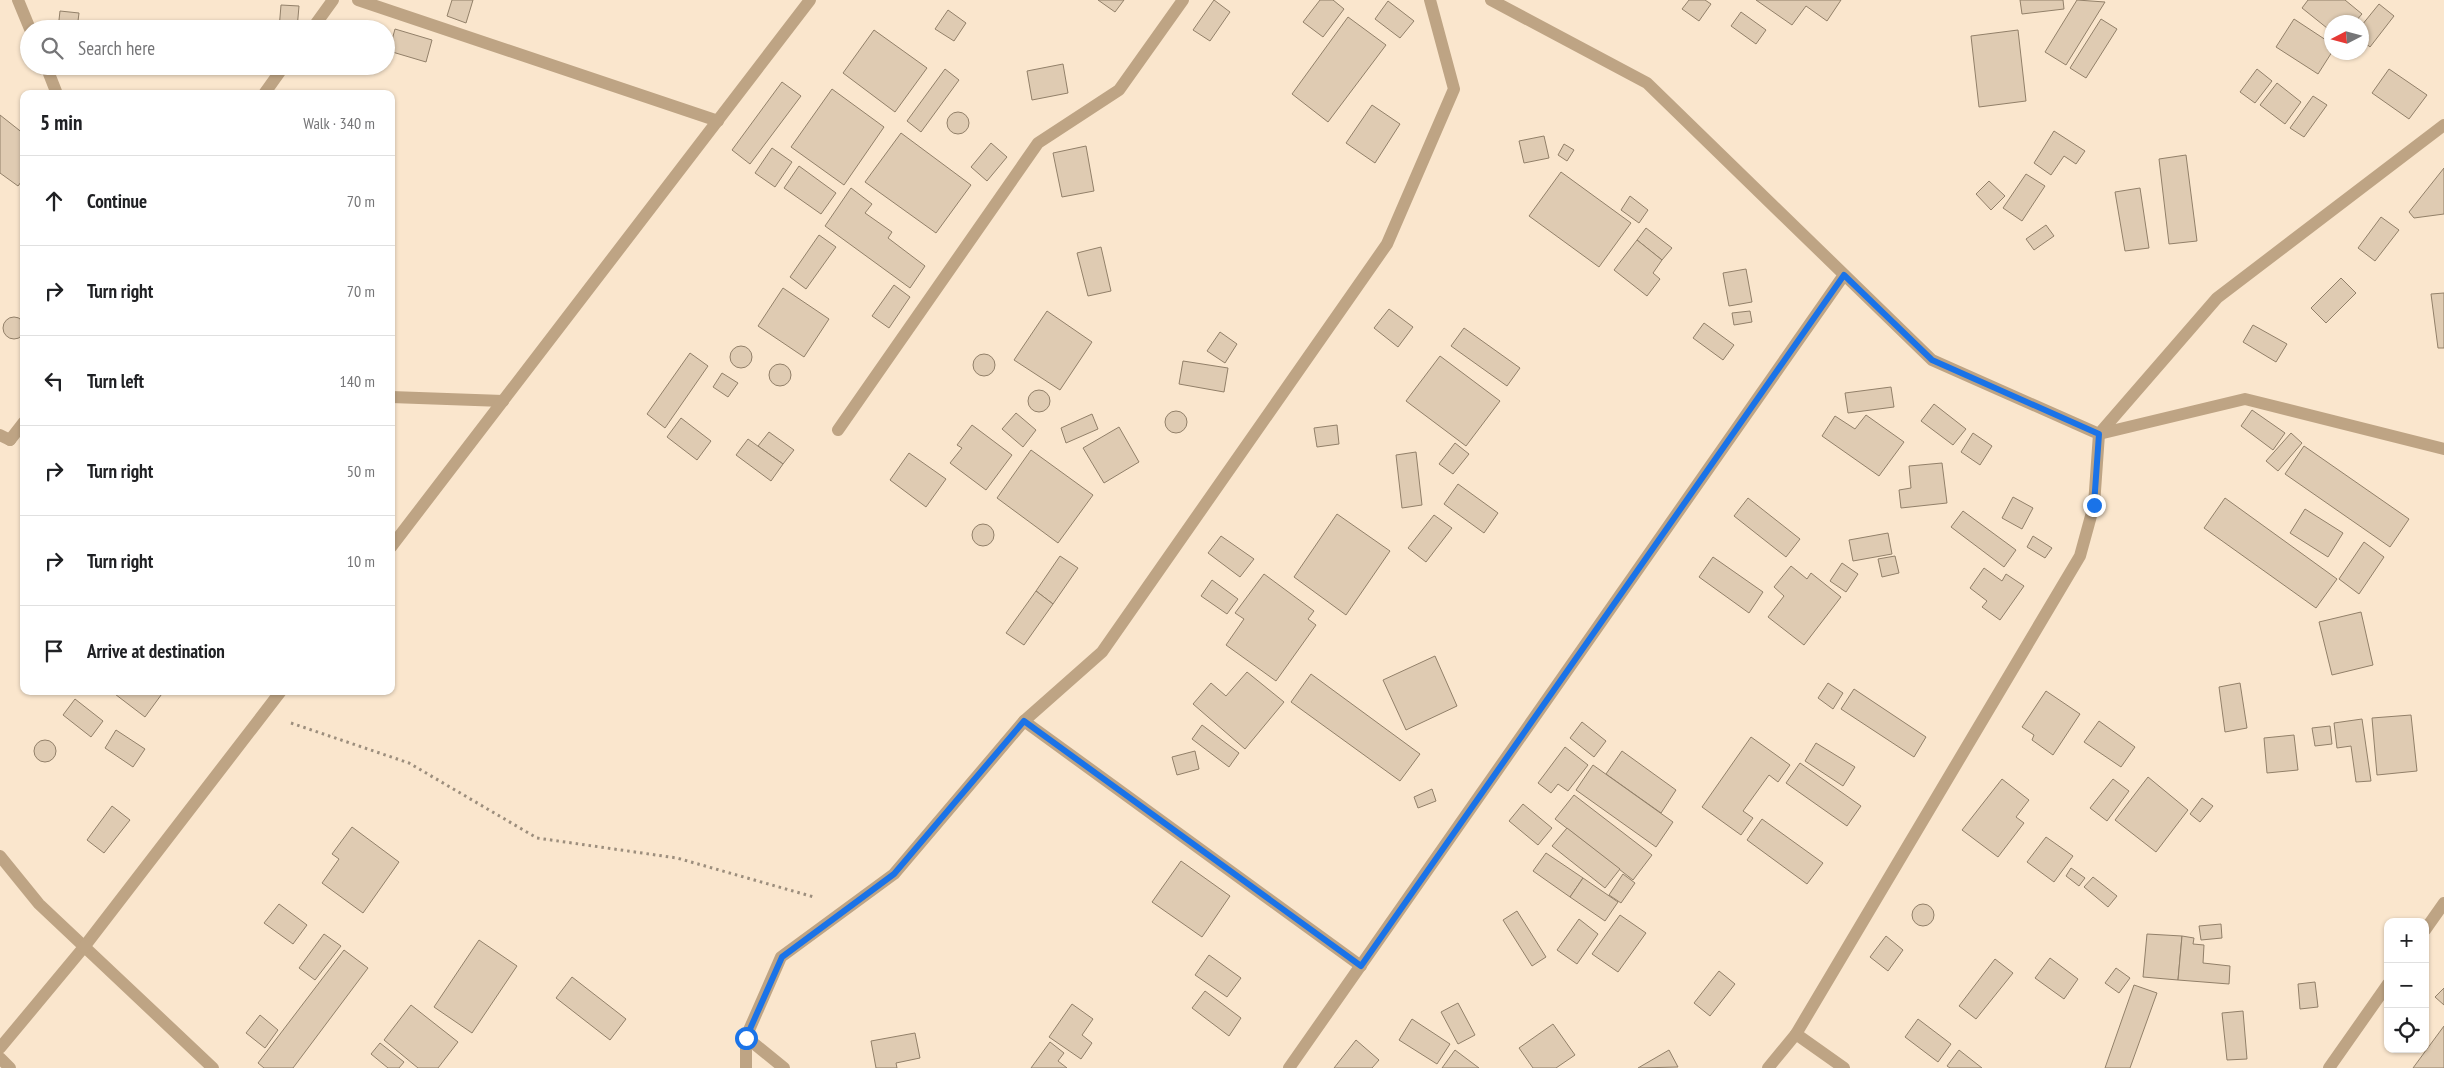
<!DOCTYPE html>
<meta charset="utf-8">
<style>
:root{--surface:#fff;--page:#f2f2f2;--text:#202124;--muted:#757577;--line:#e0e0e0}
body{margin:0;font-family:"PT Sans Narrow",sans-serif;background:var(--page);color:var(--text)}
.controls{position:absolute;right:15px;bottom:15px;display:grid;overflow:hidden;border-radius:10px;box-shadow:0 1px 4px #0004}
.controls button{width:45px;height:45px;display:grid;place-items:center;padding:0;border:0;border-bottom:1px solid var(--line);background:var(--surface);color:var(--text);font:25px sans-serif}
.compass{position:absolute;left:2324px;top:15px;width:45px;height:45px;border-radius:50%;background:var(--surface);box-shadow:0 1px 4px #0004;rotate:264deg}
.stop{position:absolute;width:15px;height:15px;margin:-11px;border:4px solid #1a73e8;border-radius:50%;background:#fff}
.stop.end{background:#1a73e8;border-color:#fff;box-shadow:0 1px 5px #0008}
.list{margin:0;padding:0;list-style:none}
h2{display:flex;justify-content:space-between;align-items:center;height:65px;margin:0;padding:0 20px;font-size:21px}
h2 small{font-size:16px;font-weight:400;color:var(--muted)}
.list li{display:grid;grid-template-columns:32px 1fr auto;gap:15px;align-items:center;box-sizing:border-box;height:90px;padding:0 20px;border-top:1px solid var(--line)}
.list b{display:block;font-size:19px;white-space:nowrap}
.list em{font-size:16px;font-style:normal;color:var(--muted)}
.icon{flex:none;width:28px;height:28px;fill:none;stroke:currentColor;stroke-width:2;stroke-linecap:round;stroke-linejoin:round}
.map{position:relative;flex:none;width:2444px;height:1068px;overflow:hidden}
.search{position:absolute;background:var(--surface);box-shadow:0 1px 4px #0004;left:20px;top:20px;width:375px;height:55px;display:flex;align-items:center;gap:12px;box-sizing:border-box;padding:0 18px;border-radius:28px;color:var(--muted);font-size:19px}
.panel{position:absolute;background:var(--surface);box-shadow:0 1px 4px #0004;left:20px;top:90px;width:375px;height:605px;border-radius:10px}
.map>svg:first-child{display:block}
.building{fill:#dfcbb2;stroke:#928069}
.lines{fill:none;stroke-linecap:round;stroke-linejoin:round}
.path{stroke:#9c8e7d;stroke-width:3;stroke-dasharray:2.5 4;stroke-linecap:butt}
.lane{stroke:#bea484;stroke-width:12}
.street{stroke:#bea484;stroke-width:12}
.route{stroke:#1a73e8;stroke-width:6}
</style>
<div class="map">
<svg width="2444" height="1068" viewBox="0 0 2444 1068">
<rect width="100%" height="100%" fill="#fae6cd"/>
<g class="building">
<path d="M452,0H473L466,23L447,16Z"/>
<path d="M1098,0H1124L1115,12Z"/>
<path d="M1214,0L1230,12L1210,41L1193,30Z"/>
<path d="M1320,0H1333L1344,9L1323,37L1303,22Z"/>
<path d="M1689,0H1705L1711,4L1699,21L1682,9Z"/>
<path d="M1756,0H1841L1827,21L1806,6L1792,25Z"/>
<path d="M2020,0H2063L2064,9L2022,14Z"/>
<path d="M2077,0L2105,2L2066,65L2045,52Z"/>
<path d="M2308,0H2345L2362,14L2355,22H2332V32L2302,8Z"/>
<path d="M1388,1L1414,21L1400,38L1375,19Z"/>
<path d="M2379,4L2394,16L2370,47L2362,40V25Z"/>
<path d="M281,5L299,6L297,29H279Z"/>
<path d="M948,10L966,23L954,41L935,29Z"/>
<path d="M60,11L79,13L77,29H58Z"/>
<path d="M1741,12L1766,30L1756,44L1731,26Z"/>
<path d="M1348,17L1386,45L1328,122L1292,94Z"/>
<path d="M2101,19L2117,29L2086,78L2070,68Z"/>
<path d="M2294,19L2332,44V52L2318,74L2276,47Z"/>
<path d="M395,29L432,40L426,62L389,51Z"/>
<path d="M874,30L927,68L895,112L843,73Z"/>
<path d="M2018,30L2026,101L1979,107L1971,36Z"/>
<path d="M1063,64L1068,93L1032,100L1027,71Z"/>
<path d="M945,69L959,80L921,132L907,121Z"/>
<path d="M2257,69L2272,81L2255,103L2240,92Z"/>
<path d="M2389,69L2427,95L2409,119L2372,93Z"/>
<path d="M782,82L801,96L750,164L732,150Z"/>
<path d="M2277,83L2301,102L2285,124L2260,105Z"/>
<path d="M832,89L884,127L844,185L791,147Z"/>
<path d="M2313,96L2327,105L2304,137L2290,128Z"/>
<path d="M1372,105L1400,124L1375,163L1346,143Z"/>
<circle cx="958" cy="123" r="11"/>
<path d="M0,115L24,134V178L18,186L0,173Z"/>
<path d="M2054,131L2085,151L2076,164L2064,156L2051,175L2034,163Z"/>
<path d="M901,133L971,185L936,233L865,182Z"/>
<path d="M1544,136L1549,158L1524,163L1519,141Z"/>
<path d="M991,143L1007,157L987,181L971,167Z"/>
<path d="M1564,144L1574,150L1567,161L1558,155Z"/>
<path d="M1086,146L1094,191L1062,197L1053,153Z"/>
<path d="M772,148L792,162L775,187L755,173Z"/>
<path d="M2186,155L2197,241L2169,244L2159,159Z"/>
<path d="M799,166L836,193L821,214L784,188Z"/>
<path d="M2444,168V214L2414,218L2409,212Z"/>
<path d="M1561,172L1631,223L1599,267L1529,216Z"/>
<path d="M2026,174L2045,186L2022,221L2003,208Z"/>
<path d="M1989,181L2005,196L1991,210L1976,194Z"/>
<path d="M851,188L872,204L865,213L892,232L888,238L925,266L910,288L825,226Z"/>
<path d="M2140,188L2149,248L2125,251L2115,192Z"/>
<path d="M1630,196L1648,210L1639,223L1621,210Z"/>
<path d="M2381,217L2399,230L2375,261L2358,248Z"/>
<path d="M2046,225L2054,236L2034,250L2026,239Z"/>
<path d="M1646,228L1672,248L1662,260L1637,240Z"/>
<path d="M819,235L836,247L806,289L790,277Z"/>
<path d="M1637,240L1662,260L1653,273L1660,279L1647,296L1614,270Z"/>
<path d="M1101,247L1111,291L1088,296L1077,253Z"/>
<path d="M1746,269L1752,302L1729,306L1723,273Z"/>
<path d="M2341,278L2356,293L2326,323L2311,308Z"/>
<path d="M894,285L910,297L889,328L872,316Z"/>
<path d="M783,288L829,319L804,357L758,326Z"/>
<path d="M2444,293V348H2438L2431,294Z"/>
<path d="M1389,309L1413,327L1398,347L1374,328Z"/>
<path d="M1047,311L1092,342L1060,390L1014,360Z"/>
<path d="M1750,311L1752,322L1734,325L1732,313Z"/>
<circle cx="14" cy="328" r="11"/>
<path d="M1704,323L1734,345L1723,360L1693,338Z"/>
<path d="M2253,325L2287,344L2276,362L2243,342Z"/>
<path d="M1464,328L1520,368L1507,386L1451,346Z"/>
<path d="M1220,332L1237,344L1225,363L1207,351Z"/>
<circle cx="741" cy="357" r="11"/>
<path d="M690,353L708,366L665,428L647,414Z"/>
<circle cx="984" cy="365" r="11"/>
<path d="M1440,356L1500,401L1466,446L1406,401Z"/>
<path d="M1183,361L1228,368L1224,392L1179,384Z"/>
<circle cx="780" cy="375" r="11"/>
<path d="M722,373L738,383L728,397L713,387Z"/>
<path d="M1891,387L1894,407L1848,413L1845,393Z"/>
<circle cx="1039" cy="401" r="11"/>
<path d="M1934,404L1966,429L1953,445L1921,421Z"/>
<path d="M2252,410L2285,433L2273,450L2241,426Z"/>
<circle cx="1176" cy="422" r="11"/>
<path d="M1016,413L1036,430L1023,447L1002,429Z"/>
<path d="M1092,414L1098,429L1066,443L1061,428Z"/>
<path d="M1866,415L1904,442L1879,476L1822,436L1835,416L1855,429Z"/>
<path d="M681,418L711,441L697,460L667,437Z"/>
<path d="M972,425L1012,455L986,490L950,463L962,448L957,445Z"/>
<path d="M1337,425L1339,444L1317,447L1314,428Z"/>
<path d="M1119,427L1139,462L1104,483L1083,448Z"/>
<path d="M769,432L794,450L783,464L758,446Z"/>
<path d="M1973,433L1992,446L1980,465L1961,452Z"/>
<path d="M2291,433L2302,443L2278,471L2266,461Z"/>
<path d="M748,439L783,464L771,481L736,455Z"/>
<path d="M1455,443L1469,454L1453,474L1439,464Z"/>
<path d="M2304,446L2409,519L2390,547L2285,474Z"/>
<path d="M1031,450L1093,495L1058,543L997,498Z"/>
<path d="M1416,452L1422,505L1402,508L1396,455Z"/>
<path d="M909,453L946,479L926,507L890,480Z"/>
<path d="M1942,463L1947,503L1901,508L1899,490L1911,488L1909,466Z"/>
<path d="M1458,484L1498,513L1484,533L1444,504Z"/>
<path d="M2013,497L2033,508L2022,529L2002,518Z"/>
<path d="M1748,498L1800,539L1786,557L1734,516Z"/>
<path d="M2225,498L2337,579L2316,608L2204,528Z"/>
<path d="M2305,509L2343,533L2328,557L2290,533Z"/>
<path d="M1963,511L2016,550L2004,567L1951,527Z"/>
<path d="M1337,514L1390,551L1346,615L1294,577Z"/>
<path d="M1434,515L1452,528L1426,562L1408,548Z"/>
<circle cx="983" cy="535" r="11"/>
<path d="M1888,533L1892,554L1853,561L1849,540Z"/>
<path d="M1221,536L1254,559L1240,577L1208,553Z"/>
<path d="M2033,536L2052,548L2045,558L2027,547Z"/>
<path d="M2364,542L2384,557L2359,594L2339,579Z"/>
<path d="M1060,556L1078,568L1053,604L1036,591Z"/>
<path d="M1895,556L1899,573L1882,577L1878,559Z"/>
<path d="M1713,557L1763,592L1749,613L1699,577Z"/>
<path d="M1842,563L1858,574L1846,592L1830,581Z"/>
<path d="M1791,566L1807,579L1811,573L1841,597L1804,645L1768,617L1784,596L1774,587Z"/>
<path d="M1984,568L2002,581L2006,574L2024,586L2000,620L1982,607L1987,601L1970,588Z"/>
<path d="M1264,574L1314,611L1308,619L1316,625L1276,681L1226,645L1244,619L1235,613Z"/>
<path d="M1212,580L1238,599L1227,614L1201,596Z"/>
<path d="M1036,591L1053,604L1024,645L1006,633Z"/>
<path d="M2361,612L2373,665L2332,675L2319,622Z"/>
<path d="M1435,656L1457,706L1406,730L1383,680Z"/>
<path d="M1247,672L1284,702L1245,749L1193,704L1211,683L1226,696Z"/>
<path d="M1311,674L1420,754L1400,781L1291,702Z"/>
<path d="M1828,683L1843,693L1833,709L1818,698Z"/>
<path d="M2240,683L2247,728L2225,732L2219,687Z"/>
<path d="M1854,689L1926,737L1914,757L1841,709Z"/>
<path d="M111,691H164L145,717Z"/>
<path d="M2046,691L2080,714L2053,755L2032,740L2034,735L2022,727Z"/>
<path d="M75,699L103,721L91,737L63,715Z"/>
<path d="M2411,715L2417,771L2377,775L2372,718Z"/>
<path d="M2362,719L2371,781L2356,782L2351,746L2337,748L2334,723Z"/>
<path d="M2099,721L2135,747L2121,767L2084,742Z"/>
<path d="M1582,722L1606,741L1594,757L1570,738Z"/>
<path d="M1202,725L1239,753L1229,767L1192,739Z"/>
<path d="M2330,726L2332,744L2315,746L2312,728Z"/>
<path d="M116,730L145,749L133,767L105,748Z"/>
<path d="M2294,735L2298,770L2267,773L2264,738Z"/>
<path d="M1751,737L1790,765L1778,782L1769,775L1743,811L1753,818L1741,835L1702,807Z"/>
<circle cx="45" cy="751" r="11"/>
<path d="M1816,743L1855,767L1843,786L1805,761Z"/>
<path d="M1565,747L1588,765L1568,791L1558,784L1551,793L1538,783Z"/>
<path d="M1195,751L1199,769L1177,775L1172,757Z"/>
<path d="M1622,751L1676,790L1661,813L1606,774Z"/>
<path d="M1800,763L1861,806L1847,826L1786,783Z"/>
<path d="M1593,765L1673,822L1656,847L1576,790Z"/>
<path d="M2148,777L2188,810L2156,852L2115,820Z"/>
<path d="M2002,779L2029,800L2016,817L2024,823L1998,857L1962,830Z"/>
<path d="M2113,779L2129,791L2107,821L2090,808Z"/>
<path d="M1432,789L1436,801L1418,808L1414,797Z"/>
<path d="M1574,795L1652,855L1633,880L1555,819Z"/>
<path d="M2202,798L2213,806L2200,822L2190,814Z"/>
<path d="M1523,804L1552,828L1538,845L1509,821Z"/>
<path d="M112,806L130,820L104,853L87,840Z"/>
<path d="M1762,819L1823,863L1807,884L1747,840Z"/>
<path d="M352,827L399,862L363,913L322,883L339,859L332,854Z"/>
<path d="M1567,828L1620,869L1605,888L1552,846Z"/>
<path d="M2046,837L2073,856L2054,882L2027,862Z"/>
<path d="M1546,853L1583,878L1570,897L1533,871Z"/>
<path d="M1181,861L1230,896L1202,937L1152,902Z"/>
<path d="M2071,868L2085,878L2079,886L2066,876Z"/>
<path d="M1623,874L1635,883L1621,903L1609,895Z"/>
<path d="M2093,877L2117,896L2108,907L2084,887Z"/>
<path d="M1583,878L1618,902L1605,921L1570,897Z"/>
<path d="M279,904L307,925L293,944L264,923Z"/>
<circle cx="1923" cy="915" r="11"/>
<path d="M1517,911L1546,957L1532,966L1503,920Z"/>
<path d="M1620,915L1646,933L1618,972L1592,954Z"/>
<path d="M1579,919L1598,934L1577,964L1557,950Z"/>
<path d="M2221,924L2222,938L2201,940L2199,926Z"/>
<path d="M324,934L341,946L315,980L299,968Z"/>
<path d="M2147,934L2182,936L2178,980L2143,977Z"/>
<path d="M1886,936L1903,950L1888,971L1870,957Z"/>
<path d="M2182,936L2194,938L2193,944L2204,945L2203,963L2230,966L2229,984L2178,980Z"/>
<path d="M479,940L517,966L472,1033L434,1007Z"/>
<path d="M344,950L368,968L293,1068H264L258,1063Z"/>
<path d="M1209,955L1241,978L1227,997L1195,975Z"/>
<path d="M2050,958L2078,979L2064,999L2035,978Z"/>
<path d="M1995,959L2013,973L1976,1019L1959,1006Z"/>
<path d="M2116,968L2130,978L2119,993L2105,983Z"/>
<path d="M1719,971L1735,984L1710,1016L1694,1003Z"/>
<path d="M572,977L626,1019L610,1040L556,998Z"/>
<path d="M2315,982L2318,1007L2300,1009L2298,984Z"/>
<path d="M2134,985L2157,993L2130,1068H2105Z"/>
<path d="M2444,988V1005L2435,997Z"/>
<path d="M1205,991L1241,1018L1229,1036L1192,1008Z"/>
<path d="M1458,1003L1475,1035L1458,1044L1441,1012Z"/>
<path d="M1072,1004L1093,1019L1082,1035L1092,1043L1081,1059L1049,1037Z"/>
<path d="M411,1005L458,1042L438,1068H418L384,1040Z"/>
<path d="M2243,1011L2247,1059L2227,1060L2222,1013Z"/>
<path d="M260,1015L278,1030L265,1048L246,1033Z"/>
<path d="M1412,1019L1450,1044L1437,1064L1399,1040Z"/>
<path d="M1918,1019L1951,1044L1938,1062L1905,1037Z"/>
<path d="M1553,1024L1575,1055L1556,1068H1533L1519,1048Z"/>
<path d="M2444,1026V1068H2413Z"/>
<path d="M915,1033L920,1058L896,1063L897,1068H876L871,1041Z"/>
<path d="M1356,1040L1379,1060L1372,1068H1334Z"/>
<path d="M1050,1042L1064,1053L1058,1061L1067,1068H1031Z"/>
<path d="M380,1043L404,1062L399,1068H388L371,1054Z"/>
<path d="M1455,1050L1479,1068H1442Z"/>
<path d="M1669,1050L1678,1067L1638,1068Z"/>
<path d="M1959,1050L1982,1068H1950L1947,1066Z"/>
</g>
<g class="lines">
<path class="path" d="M291,723L409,763L537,838L677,858L814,897"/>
<g class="lane">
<path d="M18,0L30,29"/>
<path d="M358,0L718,121"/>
<path d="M46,66L57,94"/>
<path d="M391,397L503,401"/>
<path d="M0,435L10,440"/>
<path d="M1024,721L1361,966"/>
<path d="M0,1048L84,947"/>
<path d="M0,1058L10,1068"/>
</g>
<g class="street">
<path d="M1491,0L1647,83L1932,360L2099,434L2094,505L2080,556L1796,1034L1768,1068"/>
<path d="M312,29L333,0"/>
<path d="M264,94L284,66"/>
<path d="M838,430L1038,143L1119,90L1183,0"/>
<path d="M2099,434L2217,298L2444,125"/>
<path d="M2099,434L2245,399L2444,449"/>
<path d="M10,440L24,422"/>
<path d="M391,547L810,0"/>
<path d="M0,856L39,904L213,1068"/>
<path d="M2425,930L2444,903"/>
<path d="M84,947L281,691"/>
<path d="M1796,1034L1844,1068"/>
<path d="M746,1037L784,1068"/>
<path d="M746,1068V1037L781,957L894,874L1024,721L1102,652L1387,244L1454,89L1430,0"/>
<path d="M1289,1068L1844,275"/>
<path d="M2329,1068L2388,984"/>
</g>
</g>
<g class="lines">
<path class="route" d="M746,1038L782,957L894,874L1024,721L1361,966L1844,275L1932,360L2099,434L2094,505"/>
</g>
</svg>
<div class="controls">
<button>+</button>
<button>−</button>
<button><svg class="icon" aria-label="locate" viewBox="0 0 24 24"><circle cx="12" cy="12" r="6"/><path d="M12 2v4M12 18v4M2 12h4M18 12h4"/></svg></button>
</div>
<svg class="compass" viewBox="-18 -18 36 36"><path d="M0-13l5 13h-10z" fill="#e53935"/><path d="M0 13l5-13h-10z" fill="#757577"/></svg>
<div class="stop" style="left:746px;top:1038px"></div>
<div class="stop end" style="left:2094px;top:505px"></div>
<div class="search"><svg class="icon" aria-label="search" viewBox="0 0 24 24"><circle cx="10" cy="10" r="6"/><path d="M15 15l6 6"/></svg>Search here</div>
<section class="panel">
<h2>5 min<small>Walk · 340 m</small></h2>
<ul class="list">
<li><svg class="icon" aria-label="ahead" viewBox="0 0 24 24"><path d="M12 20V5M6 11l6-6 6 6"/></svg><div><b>Continue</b></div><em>70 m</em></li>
<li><svg class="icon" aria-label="right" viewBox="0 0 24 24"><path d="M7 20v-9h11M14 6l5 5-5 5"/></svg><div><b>Turn right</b></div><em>70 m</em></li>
<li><svg class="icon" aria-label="left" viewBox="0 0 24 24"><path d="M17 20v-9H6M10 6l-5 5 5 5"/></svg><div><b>Turn left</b></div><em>140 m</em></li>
<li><svg class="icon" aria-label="right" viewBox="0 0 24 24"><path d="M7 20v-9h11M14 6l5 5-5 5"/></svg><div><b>Turn right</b></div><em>50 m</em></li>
<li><svg class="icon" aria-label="right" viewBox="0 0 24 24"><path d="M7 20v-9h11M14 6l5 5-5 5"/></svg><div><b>Turn right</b></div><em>10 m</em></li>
<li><svg class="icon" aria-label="arrive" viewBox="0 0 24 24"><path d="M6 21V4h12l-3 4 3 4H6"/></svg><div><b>Arrive at destination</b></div></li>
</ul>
</section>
</div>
